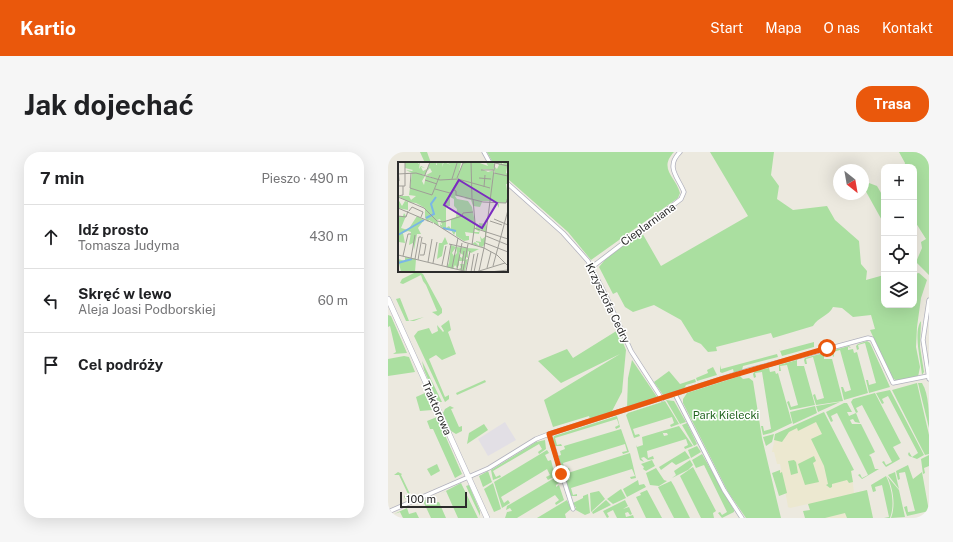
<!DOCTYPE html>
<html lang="pl">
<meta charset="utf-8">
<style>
:root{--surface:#fff;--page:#f6f6f6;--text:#202124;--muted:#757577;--line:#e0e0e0;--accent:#ea580c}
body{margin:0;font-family:"Public Sans",sans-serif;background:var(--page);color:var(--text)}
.controls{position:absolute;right:12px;top:12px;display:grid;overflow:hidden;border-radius:8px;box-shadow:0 4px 16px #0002}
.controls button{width:36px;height:36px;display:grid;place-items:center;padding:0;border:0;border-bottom:1px solid var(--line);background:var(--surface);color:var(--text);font:20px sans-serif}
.compass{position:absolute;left:445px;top:12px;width:36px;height:36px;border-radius:50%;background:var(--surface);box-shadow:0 4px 16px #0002;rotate:149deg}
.scale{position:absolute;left:12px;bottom:10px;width:67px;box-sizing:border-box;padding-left:4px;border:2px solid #2c2c2c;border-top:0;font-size:11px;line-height:14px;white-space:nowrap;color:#2c2c2c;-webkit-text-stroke:3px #fff;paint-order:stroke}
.stop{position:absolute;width:12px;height:12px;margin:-9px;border:3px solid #ea580c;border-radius:50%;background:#fff}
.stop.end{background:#ea580c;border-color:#fff;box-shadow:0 1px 4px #0008}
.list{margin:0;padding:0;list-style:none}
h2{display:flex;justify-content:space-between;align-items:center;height:52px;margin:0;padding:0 16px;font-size:17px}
h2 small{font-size:13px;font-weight:400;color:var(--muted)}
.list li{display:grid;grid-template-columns:26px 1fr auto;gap:12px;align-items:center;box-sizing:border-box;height:64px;padding:0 16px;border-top:1px solid var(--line)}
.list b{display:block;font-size:15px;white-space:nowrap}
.list p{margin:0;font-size:13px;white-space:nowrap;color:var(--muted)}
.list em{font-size:13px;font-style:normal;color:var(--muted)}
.icon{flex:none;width:22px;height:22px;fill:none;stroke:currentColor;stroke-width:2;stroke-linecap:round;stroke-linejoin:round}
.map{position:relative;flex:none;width:541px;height:366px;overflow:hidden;border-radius:16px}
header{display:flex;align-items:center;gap:24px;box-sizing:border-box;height:56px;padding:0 20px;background:var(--accent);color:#fff}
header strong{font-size:19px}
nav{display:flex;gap:22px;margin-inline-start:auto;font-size:14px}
.intro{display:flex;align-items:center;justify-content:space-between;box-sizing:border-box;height:96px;padding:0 24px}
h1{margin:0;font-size:28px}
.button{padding:10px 18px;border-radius:16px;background:var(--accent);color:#fff;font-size:14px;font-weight:700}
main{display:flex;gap:24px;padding:0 24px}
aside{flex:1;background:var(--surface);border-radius:16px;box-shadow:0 4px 16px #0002}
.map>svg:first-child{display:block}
.industrial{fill:#e2dfe5}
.education{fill:#ece8d0}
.green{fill:#aadfa0}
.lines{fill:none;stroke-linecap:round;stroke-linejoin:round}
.minor-casing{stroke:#b2b2be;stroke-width:5}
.secondary-casing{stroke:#b2b2be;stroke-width:6}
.minor{stroke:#fff;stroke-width:3.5}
.secondary{stroke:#fff;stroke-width:5}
.route{stroke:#ea580c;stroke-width:5}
.labels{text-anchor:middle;stroke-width:3;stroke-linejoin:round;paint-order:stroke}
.street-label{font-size:11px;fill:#2c2c2c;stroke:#fff}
.park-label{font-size:11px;fill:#226420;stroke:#fff}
.inset-river{fill:none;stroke:#7ab6e6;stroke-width:2}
.inset-road{fill:none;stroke:#9f9d97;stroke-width:1}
.view{fill:#7b2cbf;fill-opacity:0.15;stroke:#7b2cbf;stroke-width:2}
.inset-edge{fill:none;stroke:#2c2c2c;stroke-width:2}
</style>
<header>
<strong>Kartio</strong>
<nav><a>Start</a><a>Mapa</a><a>O nas</a><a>Kontakt</a></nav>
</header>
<div class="intro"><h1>Jak dojechać</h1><a class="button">Trasa</a></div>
<main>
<aside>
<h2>7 min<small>Pieszo · 490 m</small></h2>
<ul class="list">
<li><svg class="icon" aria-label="ahead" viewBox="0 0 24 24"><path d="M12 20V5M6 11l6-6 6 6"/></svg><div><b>Idź prosto</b><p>Tomasza Judyma</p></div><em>430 m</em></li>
<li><svg class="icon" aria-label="left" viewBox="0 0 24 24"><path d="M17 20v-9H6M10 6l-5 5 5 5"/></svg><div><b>Skręć w lewo</b><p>Aleja Joasi Podborskiej</p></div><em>60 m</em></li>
<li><svg class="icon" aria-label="arrive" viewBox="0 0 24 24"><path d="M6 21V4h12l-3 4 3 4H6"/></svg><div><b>Cel podróży</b></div></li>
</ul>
</aside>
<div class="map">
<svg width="541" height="366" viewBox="0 0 541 366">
<rect width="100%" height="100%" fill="#ece9df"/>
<path class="industrial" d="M117,270L128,288L100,304L90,287Z"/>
<path class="education" d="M434,264L463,314L466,341L479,338L485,366H424L420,352L402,356L400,355L394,321H392V318H393L392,312H389L386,300H384L387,285Z"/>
<g class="green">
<path d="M32,0H39L43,11H37Z"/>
<path d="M99,0H286C270,17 288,25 292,41L290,46L203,108L180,80L119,26V11H105Z"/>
<path d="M322,0H386L383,23L391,34L389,47L405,58L439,54L447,68L471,89L473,112L479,119L478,128L496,123V153H526V122L531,121L539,128L533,146L529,175L528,195L532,215L530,225L509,229L504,226L482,178L487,177L483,163L465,165L454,156L445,155C441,164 430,165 425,174L385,186L383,181L328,195L329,199L320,200L313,192L306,189L293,168L266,153L245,160L237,155L229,140L225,142L211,115L220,104L253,79L273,114L360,64Z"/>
<path d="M511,0H541V123L528,110L534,96L533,90L538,87L526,68V15H516L517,11Z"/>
<path d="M481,31L489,34L496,46V72L476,36Z"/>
<path d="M30,119L35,122L54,157V161L50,164L44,160L49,159L38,133L35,129L33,123L15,132L12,131L14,127Z"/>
<path d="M12,146L21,169L36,165L26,169H18L8,147Z"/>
<path d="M0,163L3,164L19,201L5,202L8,200L2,174L0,175Z"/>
<path d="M61,168L63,178L60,180L68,202L54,208L48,203L41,207L57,245L61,243V247L57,250L26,184L30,179L41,176L44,182L50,179L49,173L55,180L56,179L53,174Z"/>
<path d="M533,169L532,195L536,220L534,223C533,210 525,179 533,169Z"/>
<path d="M230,178L238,198L234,240L223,261L202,267L201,264L165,275L156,248L232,202L173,231L150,209L179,197L185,206Z"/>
<path d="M479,189L482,191L502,235L481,241L478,228H480L481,233L488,231L477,191L470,193L471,197L469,198L468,194L470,192Z"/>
<path d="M426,190V195L394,204L391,196L392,199Z"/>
<path d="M461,194L463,196L460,195V198L465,197L466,201L469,200L480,241L456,248L453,235H455L457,240L463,238L452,198L445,200L446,204L445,205L444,201L446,198Z"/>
<path d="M436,201V207H444L455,249L428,253L425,243L427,242L429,248L436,246L425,205L418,207L419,212H417L416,208L417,206Z"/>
<path d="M389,202L390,205L355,214L354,218L346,221L345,217L334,221L332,220V213L333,217Z"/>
<path d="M16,204L21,205L27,220L0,224V207Z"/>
<path d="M244,208L269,245L239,256L240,226Z"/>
<path d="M409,208V214H416L427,253L402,258L399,250L401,249L403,255L410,253L399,213L392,214L393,219H391V213Z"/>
<path d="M34,209L54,250H50L36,218Z"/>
<path d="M325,215L329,223L309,229L308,226L320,221L319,218Z"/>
<path d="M381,216L382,220L387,219L388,222L390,221L404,271L383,281L375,283L373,274H375L376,279L383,277L374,220L367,221L368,225L366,226L365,222L367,219Z"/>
<path d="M281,219L292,232L307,227L308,230L298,233L296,237L275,243L266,230Z"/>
<path d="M352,224L355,227L361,226L365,229L374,286L393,366H358L340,340L295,251V247L299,241Z"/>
<path d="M97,228L98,230L69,243L68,241Z"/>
<path d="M529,231L541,283V302L537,303L504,238Z"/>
<path d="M530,231H534C541,242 541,262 541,276Z"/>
<path d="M502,238L536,303L529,307L521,304L520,302L521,300L524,305L530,301L500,244L494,247L496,251L494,252L488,241Z"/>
<path d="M37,241L44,258L32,259L28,245Z"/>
<path d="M487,241L513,291L505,295L512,307L498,315L494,310L496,309L498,313L504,310L474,253L468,256L470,260L468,261L463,250L465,247Z"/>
<path d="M278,248L286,249L298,270L292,272Z"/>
<path d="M277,249L291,272L283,275L282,273L286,271L284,265L245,277L247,283L251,282L252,284L246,286L238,263L240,261Z"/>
<path d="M452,250L430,260L428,254Z"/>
<path d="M456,251H459L464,260H459L461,264L468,261L472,271L467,270L465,267L462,268L464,272H473L487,300L481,303L483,305L487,317H491L474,327L470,323L472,322L474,326L480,323L449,261L443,264L445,269L443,270L438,260Z"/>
<path d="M62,254L66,256L63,257L71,275L74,274V279L68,282L63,279L55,261L57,257Z"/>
<path d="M427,254L429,261L405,272L402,260Z"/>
<path d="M436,260L466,318L463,319L465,330L461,331L459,328L444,332V335L442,336L438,333L440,332L436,314L423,287L434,282L428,270L410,279L409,276L401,280L394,290L386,288L387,282Z"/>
<path d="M229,264L232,275L228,277L227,275L231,273L229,267L167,286L169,293L173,292L174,294H167L165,287L166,284Z"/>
<path d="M49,265L74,322L67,326L45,277H42L39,269Z"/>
<path d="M299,271L309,292L306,294L294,273Z"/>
<path d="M96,272L100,278L79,292L81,281Z"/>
<path d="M291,274L305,294L297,297L296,295L300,293L298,287L259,299L260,306L265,304L266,307L260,308L256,305L253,306L256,310L252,308L248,293L249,295L255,293L254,285L274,279L276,284L280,283L279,281H275L274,279Z"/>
<path d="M233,277L241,300L235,302L234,300L239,299L237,292L175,311L177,318L181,316L182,319H175L170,304L173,303L172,299L177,297L176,294Z"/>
<path d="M386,282L384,290L378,294L375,285Z"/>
<path d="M157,288L158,297L151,302L150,300L154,297L151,292L105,319L108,325L112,323L113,325L105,328L103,318L148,290Z"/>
<path d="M309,294L313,300L303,306L300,298Z"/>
<path d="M159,298L161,301L157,303L160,309L163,308L167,324L160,328L158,325L162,323L159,317L113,345L116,351L120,348L122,351L114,356L106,330Z"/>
<path d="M297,299L302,306L288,313L284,310L273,318L271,315Z"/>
<path d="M242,301L248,326L243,327L242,325L247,324L244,317L183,336L185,343L189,342V344H183L178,329L182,327L180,321Z"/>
<path d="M314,302L346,358V360L334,366L330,361L332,360L334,363L339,360L316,313L308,316L304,308Z"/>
<path d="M541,303V314L536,316L537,321L535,322L533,307Z"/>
<path d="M426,304L428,309L425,311L431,330L417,333L410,312Z"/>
<path d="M264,308L267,314L258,319L255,317L256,315L253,312Z"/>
<path d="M302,308L305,313L300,318L284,326L288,323L286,319Z"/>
<path d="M406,308L408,310L410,321L403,323L400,309Z"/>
<path d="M49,312L52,319L43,324L39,317Z"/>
<path d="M520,313L525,327L534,320L541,359L519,364L516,355L519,354L520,360L527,359L517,320L511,321L512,327L510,328L508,319Z"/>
<path d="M305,315L328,359L325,361L326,366H313L292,324Z"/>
<path d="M268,316L276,328L279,329L271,334L262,333L258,321Z"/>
<path d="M392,318V321L394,320L399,341L391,344L384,321Z"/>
<path d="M100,319L104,330L95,335L91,324Z"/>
<path d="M10,320L14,322L13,323L23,344L17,347L16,344L20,342L11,323H6Z"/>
<path d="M507,320L511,337L500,323Z"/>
<path d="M498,324C504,336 507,353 502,366H496L501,365L494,333L487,335L488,339L485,340L483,333Z"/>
<path d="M499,324L511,338L517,365L503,366C508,353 505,336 499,324Z"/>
<path d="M168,325L171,331L168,333V335L171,333L176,348L168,353L167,351L171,348L167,343L129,366H117L119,360L124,359L122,356L118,358L119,354Z"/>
<path d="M250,328L251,333L256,332L258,335L239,345L235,337Z"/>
<path d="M283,329L286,334L302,366H286L270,335Z"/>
<path d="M73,331L90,366H70L58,339L52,342Z"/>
<path d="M105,331L113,357L106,360L96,337Z"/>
<path d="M81,333L92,359V364L78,334Z"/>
<path d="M233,337L238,346L225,352L219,347Z"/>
<path d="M259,338L274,366H258L248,345L253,343L252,341Z"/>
<path d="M479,338L485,366H459L457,361L437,366H417L415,359L422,358L420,352Z"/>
<path d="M211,339L217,347L203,360L202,341Z"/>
<path d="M200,342L202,361L197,363L186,357L188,356L185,351L195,346V344Z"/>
<path d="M42,345L44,346L45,351L51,350L58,366H43L36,351L34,350L29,352Z"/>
<path d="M179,348L183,357L177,362L178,366H149Z"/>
<path d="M218,348L223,353L205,362L204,360Z"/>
<path d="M237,348L240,354L235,357L241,355L244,362L242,363L240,360L237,361L238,365L245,363L246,366H229L225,358L219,361L221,365L219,366L215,359Z"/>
<path d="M19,356L21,362L28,360L31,366H15L12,360L6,362Z"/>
</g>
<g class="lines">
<g class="minor-casing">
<g id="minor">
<path d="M96,0L102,11"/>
<path d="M119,31L175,81L200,109L219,146L243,199L274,247"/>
<path d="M204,115L293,47L296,40C290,25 277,15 292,0"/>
<path d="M541,148L535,188L541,227"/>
<path d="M287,242L336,338L354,366"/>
<path d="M161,282L185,357"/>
<path d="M0,360L101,316L148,287L161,282L361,218L480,186L484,187L505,231L540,224"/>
</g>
</g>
<g class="secondary-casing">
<path id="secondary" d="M0,147L99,366"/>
</g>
<use href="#minor" class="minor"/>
<use href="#secondary" class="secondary"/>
</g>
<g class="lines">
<path class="route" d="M173,322L161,282L333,227L439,196"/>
</g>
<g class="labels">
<g class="street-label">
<text transform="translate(260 72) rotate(-36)" y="4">Cieplarniana</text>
<text transform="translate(220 151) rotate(64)" y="4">Krzysztofa Cedry</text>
<text transform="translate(49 256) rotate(66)" y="4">Traktorowa</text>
</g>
<g class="park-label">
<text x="338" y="267">Park Kielecki</text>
</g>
</g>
<g transform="translate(10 10)">
<rect width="110" height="110" fill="#ece9df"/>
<path d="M7,0H20V2L22,0L21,7L23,4L27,6L23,5L25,9L29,7L27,13L22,12L27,14L24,19L26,23L28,14L38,17L28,13L34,10L32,6L29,9L32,0H39L38,3H39V0H45L44,5L46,0L53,3L48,0L63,1L60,14L65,1L79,0L90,4L88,0H93L97,2L95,8L84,7L90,10L96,8L95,10L97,12L96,7L97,5L99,7L101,3L99,0L102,2L104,0V2L110,0L108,11L110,12V22H108L110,35L108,41L98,40L101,42V46L97,39H81L84,40L82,45L75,44L73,38L62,35L68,36V35L57,34L59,37L70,39L74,45L77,61L76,70H82L77,67L79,62L82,66L81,61L88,62V65L89,62L87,82L84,85L74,82L77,80L81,84V81L78,80V79L83,80L82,74L84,77L87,75V70L82,67L81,72L67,70L68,74H71V78L66,79L58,74V69L56,73L53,68H47L42,64L43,60V63H44L42,57L39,58L41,64L31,58L30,60L27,56V46L18,41L10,40V48L0,46V37L4,44L7,39L10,40L0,34H11L13,38L18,34L11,33L14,11L8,8L14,9L15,8L7,6ZM52,35L56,37V44L59,47L58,55L53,57V67L51,64L48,66V44H52ZM6,51L8,54L3,66L10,68L19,54L26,58L20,66L23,72H19L16,88L15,81L11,83L13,70L10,69L5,71L7,81L1,80L0,86V54H5ZM47,75L50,82L46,83L44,94L39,97L41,81H44ZM53,83L58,85L54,91L56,94L59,91L58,85L81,87L73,91L70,89V96L68,95L67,98L70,97L67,109L60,107L63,106L62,102H67L66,99H61V94L64,96L65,93L61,90V103L59,106L57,103L55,107L45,104L49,105L51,101ZM7,95L18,97L17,110H3L0,97L7,99Z" fill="#aadfa0" fill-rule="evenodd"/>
<path class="inset-river" d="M28,56L36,52L33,42L38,35M45,66L58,69M0,73L26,58M0,101L14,97"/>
<path class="inset-road" d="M50,0H64M73,0L74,37M97,0L86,86L99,93L110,104M97,1L110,4M0,7L1,19M83,8H96M13,11L12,26L34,33L42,13M96,11L110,14M0,12L18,11L42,18L60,17M27,13L32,0M59,16L65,1L73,0M81,16L93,17M54,17L59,1M60,17L92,26M27,18L39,22M0,24H7V0M86,25L87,13M37,27L52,31M56,28L58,29V33L85,40L108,41L110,35M0,34L5,33V24M0,35L26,46L39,59L45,60L64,54L65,51L75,50M51,35L60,18M0,46L35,61M11,49L14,45L25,50L23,55M0,54L8,55L10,49M96,57L110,63M92,59L104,63M36,61L66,80L86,86L81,109M76,66L110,77M88,74L110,83M87,81L110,90M51,82L69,86M74,83L77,61L75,37M0,93L70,110M22,93H26L27,88L28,82L24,81M5,94L10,72H13M13,96L17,73M17,97L21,75H23M20,98L24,75M30,100L34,77M35,101L39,80M44,103L48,84M95,104L110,48M49,105L53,82M54,106L60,76M89,106L93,90M59,107L64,81M63,108L66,89M65,109L70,82M68,109L72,89M73,110L76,92M76,110L80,91M78,110L107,101M92,110L110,108"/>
<path class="view" d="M61,18L99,41L84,66L46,43Z"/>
<rect width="110" height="110" class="inset-edge"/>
</g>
</svg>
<div class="controls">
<button>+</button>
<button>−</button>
<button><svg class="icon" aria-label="locate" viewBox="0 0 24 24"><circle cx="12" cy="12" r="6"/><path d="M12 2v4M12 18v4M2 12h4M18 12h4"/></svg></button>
<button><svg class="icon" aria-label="layers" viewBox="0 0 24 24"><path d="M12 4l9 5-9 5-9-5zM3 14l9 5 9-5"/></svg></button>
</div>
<svg class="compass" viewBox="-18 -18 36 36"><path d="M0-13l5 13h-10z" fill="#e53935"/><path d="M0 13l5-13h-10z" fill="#757577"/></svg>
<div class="scale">100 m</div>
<div class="stop" style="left:439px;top:196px"></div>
<div class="stop end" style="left:173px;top:322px"></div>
</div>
</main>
